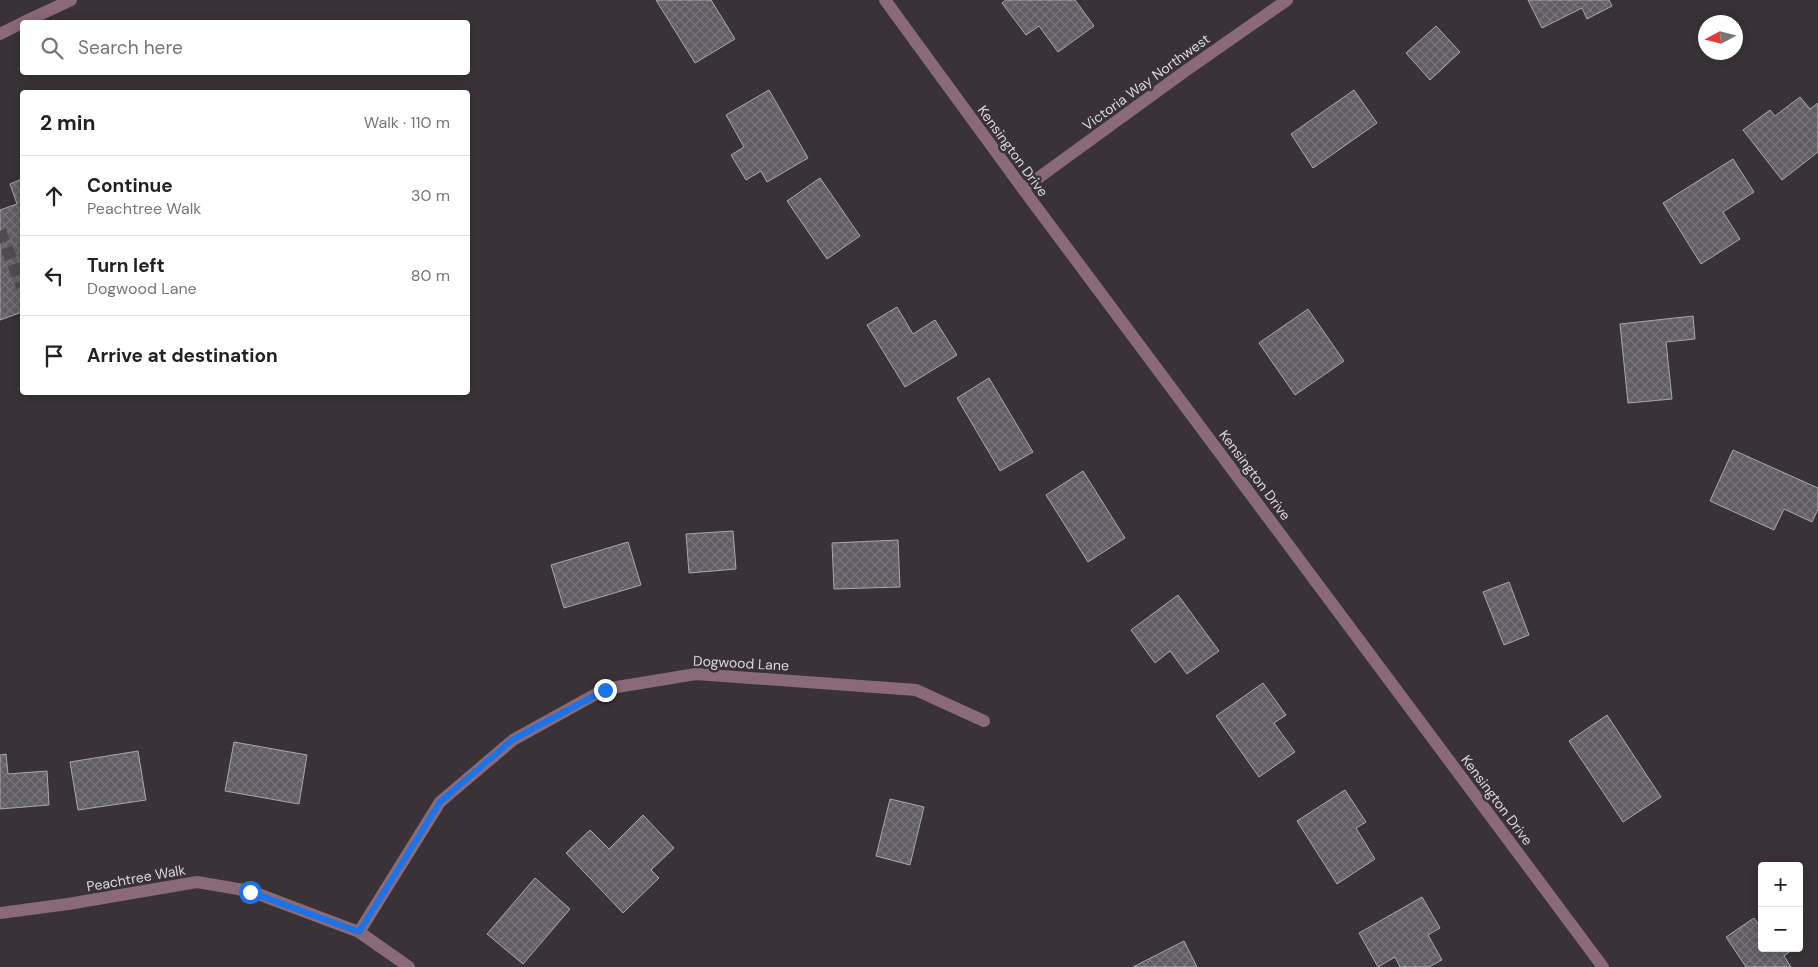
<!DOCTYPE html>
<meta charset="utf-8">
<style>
:root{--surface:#fff;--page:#f2f2f2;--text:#222;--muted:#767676;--line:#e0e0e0}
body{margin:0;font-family:"DM Sans",sans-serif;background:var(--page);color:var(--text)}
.controls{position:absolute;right:15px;bottom:15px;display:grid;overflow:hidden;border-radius:5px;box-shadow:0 2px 12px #0003}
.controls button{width:45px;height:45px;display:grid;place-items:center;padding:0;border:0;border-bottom:1px solid var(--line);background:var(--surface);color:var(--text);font:25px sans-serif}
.compass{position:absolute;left:1698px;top:15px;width:45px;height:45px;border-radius:50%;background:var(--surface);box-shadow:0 2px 12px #0003;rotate:263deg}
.stop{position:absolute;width:15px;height:15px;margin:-11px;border:4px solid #1a73e8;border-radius:50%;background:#fff}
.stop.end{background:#1a73e8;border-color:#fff;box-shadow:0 1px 5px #0008}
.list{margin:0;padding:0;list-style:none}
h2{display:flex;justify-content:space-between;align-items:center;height:65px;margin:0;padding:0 20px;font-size:21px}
h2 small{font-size:16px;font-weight:400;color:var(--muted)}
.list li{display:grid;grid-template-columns:32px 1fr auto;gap:15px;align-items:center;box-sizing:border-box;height:80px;padding:0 20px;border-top:1px solid var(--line)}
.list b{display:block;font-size:19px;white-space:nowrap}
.list p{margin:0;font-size:16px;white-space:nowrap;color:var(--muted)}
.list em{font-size:16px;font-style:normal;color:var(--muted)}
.icon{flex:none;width:28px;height:28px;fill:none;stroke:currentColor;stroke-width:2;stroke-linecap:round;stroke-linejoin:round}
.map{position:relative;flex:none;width:1818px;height:967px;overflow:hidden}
.search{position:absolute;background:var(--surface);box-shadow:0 2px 12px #0003;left:20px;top:20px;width:450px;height:55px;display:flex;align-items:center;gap:12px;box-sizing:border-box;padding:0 18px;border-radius:5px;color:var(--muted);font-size:19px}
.panel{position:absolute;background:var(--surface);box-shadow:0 2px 12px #0003;left:20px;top:90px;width:450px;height:305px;border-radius:5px}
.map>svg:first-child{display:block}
.building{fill:url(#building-cross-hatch);stroke:#aba6ae}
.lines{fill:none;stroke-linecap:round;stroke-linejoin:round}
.minor-tunnel{stroke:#514c50;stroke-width:12;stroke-dasharray:12 6;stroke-linecap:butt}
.minor{stroke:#8a6978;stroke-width:12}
.route{stroke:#1a73e8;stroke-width:6}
.labels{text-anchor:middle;stroke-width:5;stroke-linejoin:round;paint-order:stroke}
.street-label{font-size:14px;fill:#dbd8db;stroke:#393338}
</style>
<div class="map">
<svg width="1818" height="967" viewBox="0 0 1818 967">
<defs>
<pattern id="building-cross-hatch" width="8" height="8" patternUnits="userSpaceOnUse" patternTransform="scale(1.25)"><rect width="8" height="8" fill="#615d64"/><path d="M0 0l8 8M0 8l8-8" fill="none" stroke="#77747a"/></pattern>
</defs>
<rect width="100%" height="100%" fill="#393338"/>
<g class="building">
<path d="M656,0H711L735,39L695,63Z"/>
<path d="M1006,0H1075L1094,26L1058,52L1039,26L1026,35L1002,3Z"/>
<path d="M1528,0H1609L1612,6L1587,19L1582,8L1542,28Z"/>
<path d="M1436,26L1460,52L1430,80L1406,53Z"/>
<path d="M769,90L808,158L767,182L761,171L746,180L731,155L744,147L726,115Z"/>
<path d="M1354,90L1377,123L1313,168L1291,134Z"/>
<path d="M1800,97L1810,109L1818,103V152L1782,180L1743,130L1770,110L1775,116Z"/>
<path d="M1733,159L1754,192L1723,212L1740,239L1701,264L1663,203Z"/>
<path d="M820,178L860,236L827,259L787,201Z"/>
<path d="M22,179V312L0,320V210L17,204L10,184Z"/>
<path d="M897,307L913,334L935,320L957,355L905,387L867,325Z"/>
<path d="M1308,309L1344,361L1295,395L1259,343Z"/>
<path d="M1693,316L1695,339L1666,342L1672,399L1628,403L1620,324Z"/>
<path d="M989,378L1033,452L1000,471L957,398Z"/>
<path d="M1733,450L1818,488V509L1812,522L1784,509L1774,530L1710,501Z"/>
<path d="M1083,471L1125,538L1088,562L1046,495Z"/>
<path d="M733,531L736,569L689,573L686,534Z"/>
<path d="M898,540L900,587L834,589L832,543Z"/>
<path d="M628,542L641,585L564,608L551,565Z"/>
<path d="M1509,582L1529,635L1504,645L1483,592Z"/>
<path d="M1178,595L1219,651L1187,674L1170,651L1155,663L1131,630Z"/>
<path d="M1263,683L1286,715L1274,723L1295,752L1259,777L1216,716Z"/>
<path d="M1607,715L1661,797L1623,822L1569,741Z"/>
<path d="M234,742L307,755L299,804L225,791Z"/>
<path d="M138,751L146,800L78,810L70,762Z"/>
<path d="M6,754L8,774L47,771L49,805L0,809V755Z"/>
<path d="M1345,790L1366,822L1356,828L1375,859L1337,884L1297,821Z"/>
<path d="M890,799L924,807L910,865L876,856Z"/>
<path d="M643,815L674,848L651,870L659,878L623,913L566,853L590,830L609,849Z"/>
<path d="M535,878L570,909L523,964L487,934Z"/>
<path d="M1422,897L1440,928L1428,935L1442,960L1429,967H1400L1395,957L1378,967L1359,933Z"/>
<path d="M1754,918L1762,929V948H1791L1792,950L1784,956L1791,967H1746L1726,937Z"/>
<path d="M1184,941L1197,967H1133Z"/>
</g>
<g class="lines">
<path class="minor-tunnel" d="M0,231L22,287"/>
<g class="minor">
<path d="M885,0L1023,189L1603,967"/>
<path d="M24,22L71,0"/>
<path d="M0,34L22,23"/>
<path d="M1023,189L1184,72L1287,0"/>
<path d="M0,913L68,904L197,882L250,891L359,932L409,967"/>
<path d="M359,932L440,802L513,740L605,689L696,674L916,690L984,721"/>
</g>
</g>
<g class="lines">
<path class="route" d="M250,892L359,932L440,802L512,740L605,690"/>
</g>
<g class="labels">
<g class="street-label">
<text transform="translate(1146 82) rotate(-36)" y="5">Victoria Way Northwest</text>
<text transform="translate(1013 151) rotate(54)" y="5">Kensington Drive</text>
<text transform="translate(1255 475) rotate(53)" y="5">Kensington Drive</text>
<text transform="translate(741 663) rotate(3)" y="5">Dogwood Lane</text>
<text transform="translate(1497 800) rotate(53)" y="5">Kensington Drive</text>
<text transform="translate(136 878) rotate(-10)" y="5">Peachtree Walk</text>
</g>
</g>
</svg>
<div class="controls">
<button>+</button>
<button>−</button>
</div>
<svg class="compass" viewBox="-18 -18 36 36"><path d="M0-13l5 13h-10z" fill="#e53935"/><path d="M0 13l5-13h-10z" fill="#767676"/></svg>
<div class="stop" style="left:250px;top:892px"></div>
<div class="stop end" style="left:605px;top:690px"></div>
<div class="search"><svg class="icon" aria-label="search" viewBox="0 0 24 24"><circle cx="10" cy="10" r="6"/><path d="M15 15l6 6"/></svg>Search here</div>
<section class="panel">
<h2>2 min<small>Walk · 110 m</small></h2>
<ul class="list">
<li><svg class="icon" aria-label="ahead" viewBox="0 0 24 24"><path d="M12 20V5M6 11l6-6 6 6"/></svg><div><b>Continue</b><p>Peachtree Walk</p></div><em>30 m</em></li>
<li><svg class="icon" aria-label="left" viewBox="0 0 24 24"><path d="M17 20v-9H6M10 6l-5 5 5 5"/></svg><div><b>Turn left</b><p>Dogwood Lane</p></div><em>80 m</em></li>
<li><svg class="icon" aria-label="arrive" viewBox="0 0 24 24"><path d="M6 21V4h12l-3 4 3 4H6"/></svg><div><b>Arrive at destination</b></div></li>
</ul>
</section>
</div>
